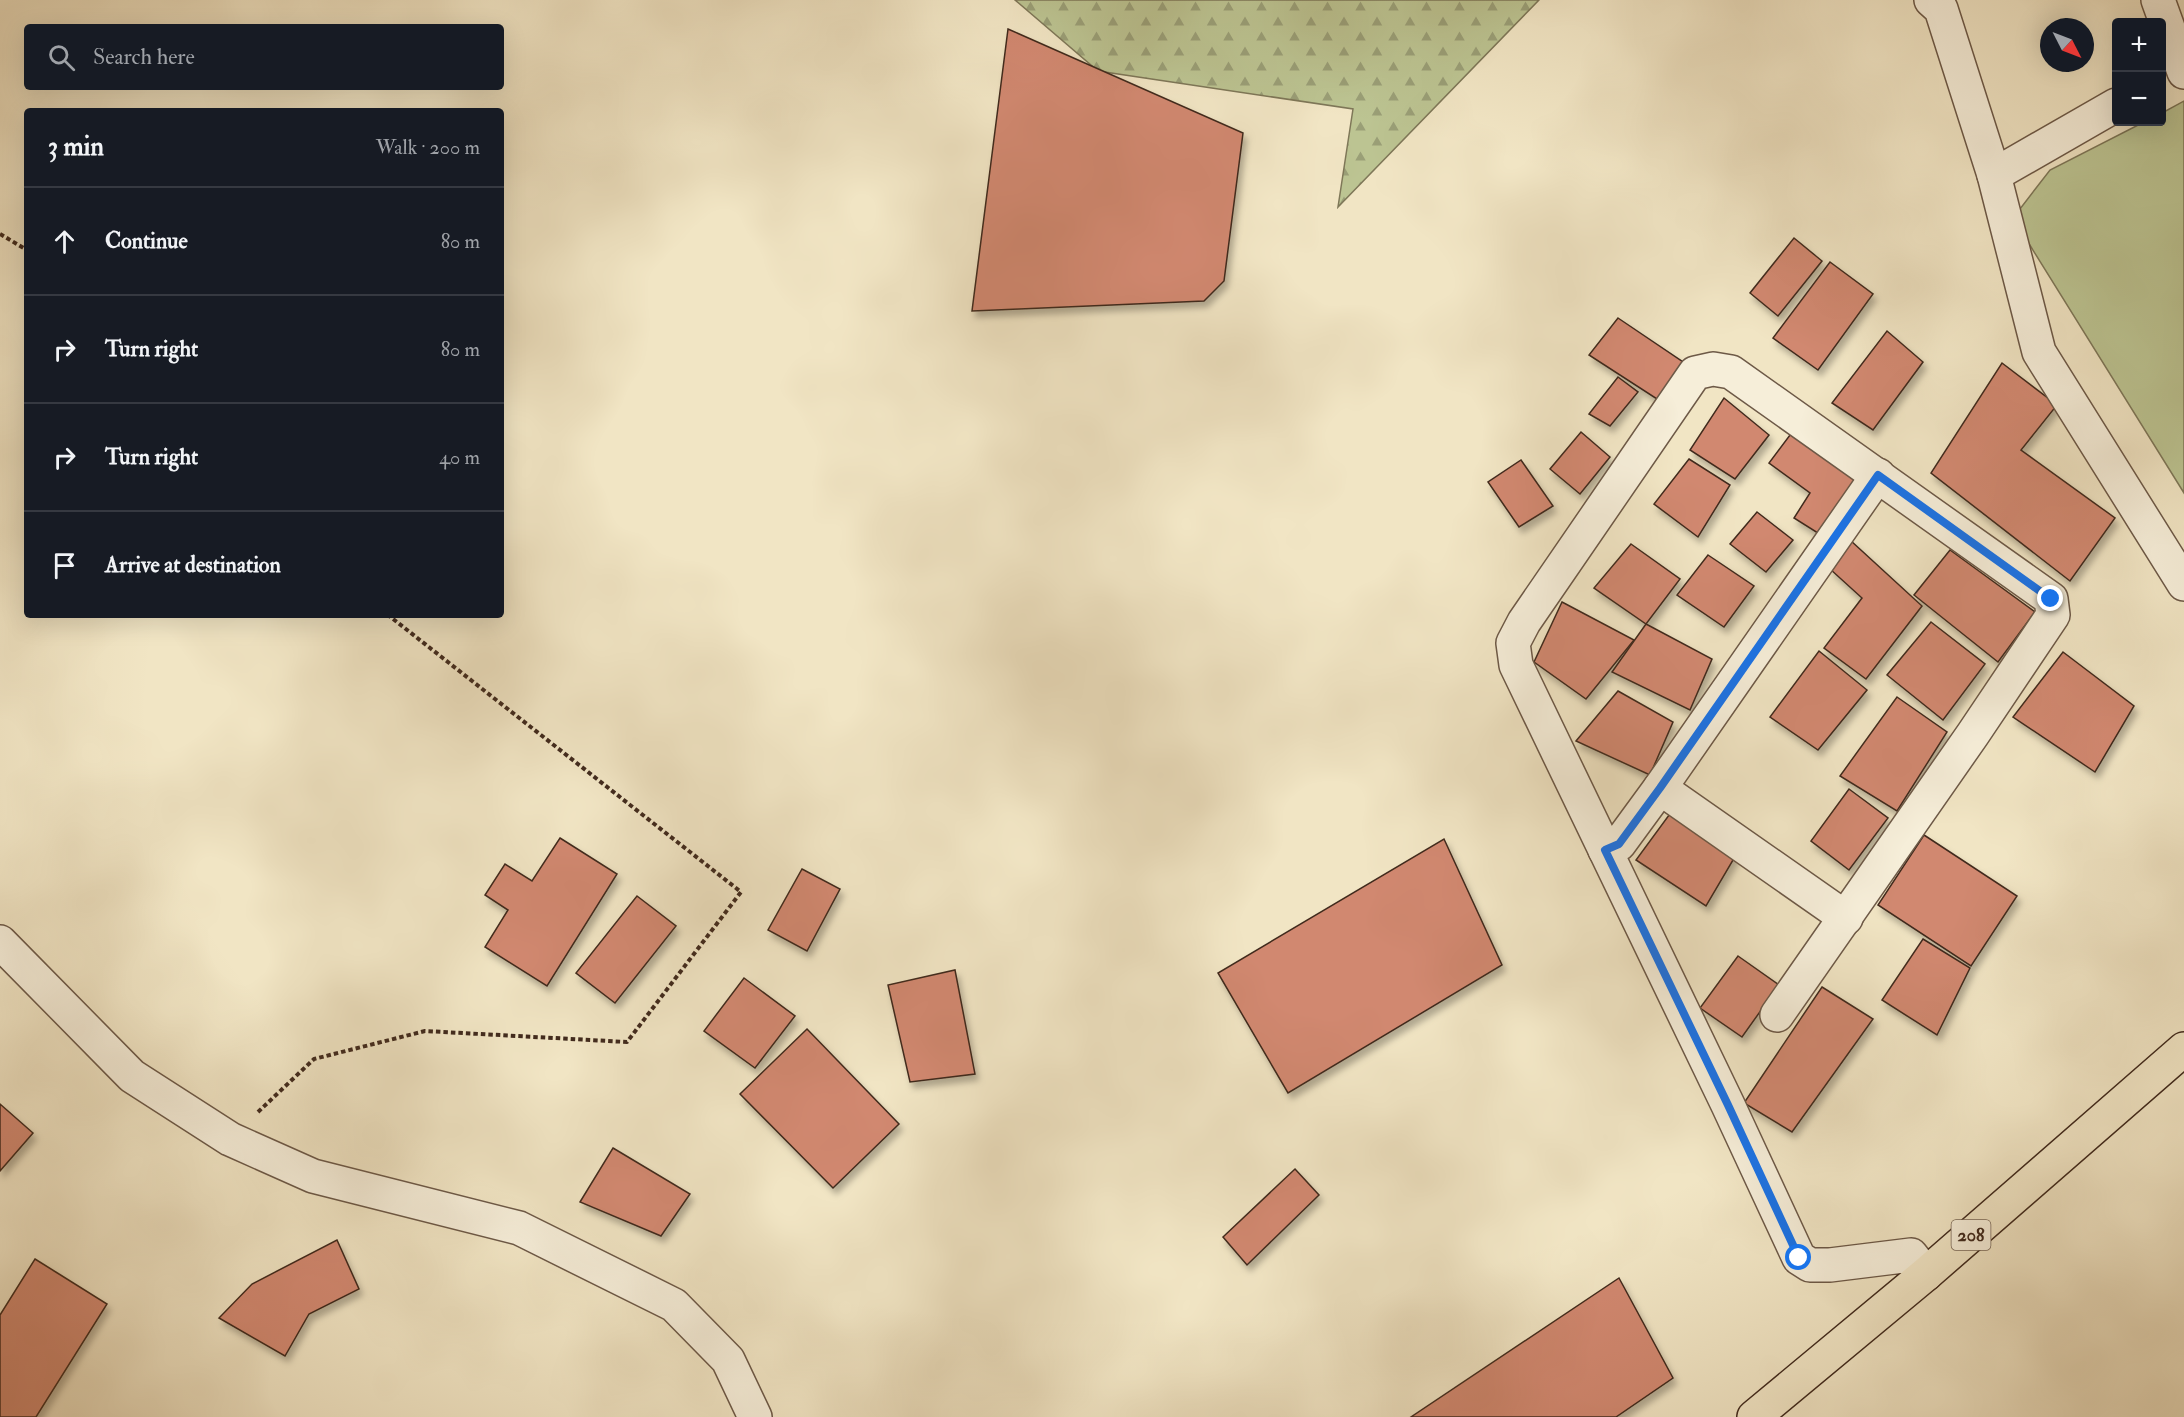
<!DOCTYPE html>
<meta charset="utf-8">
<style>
:root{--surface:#171b24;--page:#242831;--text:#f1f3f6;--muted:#9ea1a6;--line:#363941}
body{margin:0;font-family:"IM FELL Double Pica",serif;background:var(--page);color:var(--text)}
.controls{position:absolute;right:18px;top:18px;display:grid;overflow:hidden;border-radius:6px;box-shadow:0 6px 24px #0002}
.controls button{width:54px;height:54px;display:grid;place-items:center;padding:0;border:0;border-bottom:2px solid var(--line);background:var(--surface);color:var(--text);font:30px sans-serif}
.compass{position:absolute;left:2040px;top:18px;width:54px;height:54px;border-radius:50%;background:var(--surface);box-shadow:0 6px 24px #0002;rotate:132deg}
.stop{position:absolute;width:18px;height:18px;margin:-14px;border:4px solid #1a73e8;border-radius:50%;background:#fff}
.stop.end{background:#1a73e8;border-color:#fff;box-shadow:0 2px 6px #0008}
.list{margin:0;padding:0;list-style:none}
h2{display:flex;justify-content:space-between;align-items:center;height:78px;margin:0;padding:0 24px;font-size:26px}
h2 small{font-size:20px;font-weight:400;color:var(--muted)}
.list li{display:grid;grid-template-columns:39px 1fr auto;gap:18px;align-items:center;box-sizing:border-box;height:108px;padding:0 24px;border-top:2px solid var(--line)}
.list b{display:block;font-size:22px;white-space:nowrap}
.list em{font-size:20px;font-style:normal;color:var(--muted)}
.icon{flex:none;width:33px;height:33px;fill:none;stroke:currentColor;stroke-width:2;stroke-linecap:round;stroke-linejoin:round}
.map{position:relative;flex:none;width:2184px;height:1417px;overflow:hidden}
.search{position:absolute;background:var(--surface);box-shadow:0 6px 24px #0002;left:24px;top:24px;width:480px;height:66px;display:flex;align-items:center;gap:15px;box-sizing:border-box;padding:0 21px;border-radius:6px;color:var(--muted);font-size:22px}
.panel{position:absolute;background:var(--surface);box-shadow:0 6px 24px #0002;left:24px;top:108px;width:480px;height:510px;border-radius:6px}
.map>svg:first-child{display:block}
.forest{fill:url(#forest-firs);stroke:#7e7758;stroke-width:1.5}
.pitch{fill:#bcc492;stroke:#7e7758;stroke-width:1.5}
.building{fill:#d1886f;stroke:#412a1d;stroke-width:1.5;filter:url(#shadow)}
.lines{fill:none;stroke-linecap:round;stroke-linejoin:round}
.minor-casing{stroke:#6d5947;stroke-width:36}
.highway-casing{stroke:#412a1d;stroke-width:36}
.path{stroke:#412a1d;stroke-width:4;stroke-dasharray:4.5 3;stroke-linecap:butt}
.minor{stroke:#f6eed9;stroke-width:33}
.highway{stroke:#f1e5c4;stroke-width:33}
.route{stroke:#1a73e8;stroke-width:8}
.labels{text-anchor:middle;stroke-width:6;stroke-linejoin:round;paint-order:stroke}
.shield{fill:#f6eed9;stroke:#776555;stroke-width:1.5}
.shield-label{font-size:18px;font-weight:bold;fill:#412a1d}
</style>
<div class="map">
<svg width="2184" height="1417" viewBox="0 0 2184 1417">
<defs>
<pattern id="forest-firs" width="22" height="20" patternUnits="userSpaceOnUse" patternTransform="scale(1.5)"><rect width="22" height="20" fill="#bcc492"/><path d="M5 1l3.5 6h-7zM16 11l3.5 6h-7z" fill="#9a9f77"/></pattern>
<filter id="shadow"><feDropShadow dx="3.5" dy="6" stdDeviation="3" flood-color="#0004"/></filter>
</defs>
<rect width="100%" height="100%" fill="#f1e5c4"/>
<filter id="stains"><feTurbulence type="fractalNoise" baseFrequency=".00333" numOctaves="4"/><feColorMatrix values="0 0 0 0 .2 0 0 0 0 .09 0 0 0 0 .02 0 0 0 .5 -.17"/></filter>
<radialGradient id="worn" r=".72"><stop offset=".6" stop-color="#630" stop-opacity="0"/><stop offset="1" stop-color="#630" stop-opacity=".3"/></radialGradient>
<path class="forest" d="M1015,0H1539L1338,207L1353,109L1098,71Z"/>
<path class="pitch" d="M2184,101V493L2013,218L2050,170L2144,122H2162V113Z"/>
<g class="building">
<path d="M1008,29L1243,133L1224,281L1204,301L972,311Z"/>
<path d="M1794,238L1822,261L1778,316L1750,293Z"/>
<path d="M1830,262L1873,294L1818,370L1773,338Z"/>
<path d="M1618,318L1686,364L1657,399L1589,355Z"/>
<path d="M1887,331L1923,362L1873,430L1832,403Z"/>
<path d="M2002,363L2057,405L2021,450L2115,518L2070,581L1931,473Z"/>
<path d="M1618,377L1638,392L1610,426L1589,414Z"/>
<path d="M1724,398L1769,435L1735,479L1690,450Z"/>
<path d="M1796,427L1865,476L1821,535L1794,518L1810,493L1769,463Z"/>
<path d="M1581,432L1610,457L1580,494L1550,469Z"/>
<path d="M1689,459L1730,485L1698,537L1654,504Z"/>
<path d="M1521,460L1553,506L1519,527L1488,482Z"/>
<path d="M1757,512L1793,540L1766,572L1730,544Z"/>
<path d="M1850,540L1922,606L1866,679L1824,648L1862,598L1830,569Z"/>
<path d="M1631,544L1680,579L1646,624L1594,588Z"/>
<path d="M1950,550L2035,612L1998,662L1914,595Z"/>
<path d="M1708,555L1754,586L1724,627L1677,595Z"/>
<path d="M1562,602L1634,640L1586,699L1534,662Z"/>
<path d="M1931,622L1985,664L1943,720L1887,675Z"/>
<path d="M1646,624L1712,659L1690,710L1612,672Z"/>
<path d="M1819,651L1867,690L1818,750L1770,717Z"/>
<path d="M2063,652L2134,706L2095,772L2013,717Z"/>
<path d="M1618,691L1673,722L1650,775L1576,741Z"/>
<path d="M1897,697L1947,732L1897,811L1840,776Z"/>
<path d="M1849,789L1888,818L1849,870L1811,841Z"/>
<path d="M1672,811L1736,855L1706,906L1636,860Z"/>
<path d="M1924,835L2017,896L1971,966L1878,905Z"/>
<path d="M560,838L617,874L547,986L485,947L508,910L485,895L505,864L532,881Z"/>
<path d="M1444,839L1502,965L1288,1093L1218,973Z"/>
<path d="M802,869L840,889L807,951L768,930Z"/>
<path d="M637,896L676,926L615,1003L576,973Z"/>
<path d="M1923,939L1970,968L1937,1035L1882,1000Z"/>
<path d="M1738,956L1779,985L1742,1037L1700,1008Z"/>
<path d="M955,970L975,1074L910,1082L888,985Z"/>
<path d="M744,978L795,1016L755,1068L704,1031Z"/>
<path d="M1822,987L1873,1019L1792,1132L1744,1103Z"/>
<path d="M807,1029L899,1124L833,1188L740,1094Z"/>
<path d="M0,1104L33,1133L0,1171Z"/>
<path d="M613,1148L690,1194L661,1236L580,1202Z"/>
<path d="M1295,1169L1319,1195L1247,1265L1223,1237Z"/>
<path d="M337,1240L359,1289L309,1314L285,1356L219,1318L252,1284Z"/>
<path d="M35,1259L107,1304L36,1417H0V1315Z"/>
<path d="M1619,1278L1673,1378L1616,1417H1411Z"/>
</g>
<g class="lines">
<g class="minor-casing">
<g id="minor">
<path d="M1931,0L1941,9L1994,175"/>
<path d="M2158,0L2184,72"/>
<path d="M2116,105L1994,175L2039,352L2184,584"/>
<path d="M1660,788L1846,918"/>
<path d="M1605,850L1619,844L1660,788L1878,475"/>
<path d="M0,942L132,1076L230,1139L313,1176L519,1228L674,1305L728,1360L755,1417"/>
<path d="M1777,1015L1973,734L2053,615L2051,599L1731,372L1713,369L1695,373L1524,622L1513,643L1516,665L1728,1105L1799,1258L1810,1265H1830L1911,1255L1926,1274"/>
</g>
</g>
<g class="highway-casing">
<path id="highway" d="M1754,1417L1926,1274L2184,1049"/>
</g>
<g class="path">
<path d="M0,234L27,250"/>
<path d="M258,1112L314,1059L425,1031L627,1042L741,892L388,615"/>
</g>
<use href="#minor" class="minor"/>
<use href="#highway" class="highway"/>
</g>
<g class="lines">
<path class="route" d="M1799,1258L1728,1105L1605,850L1619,844L1660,788L1878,475L2051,599"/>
</g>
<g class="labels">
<rect class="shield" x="1951.5" y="1220" width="39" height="30" rx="4.5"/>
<g class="shield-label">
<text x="1971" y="1241">208</text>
</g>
</g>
<rect width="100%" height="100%" filter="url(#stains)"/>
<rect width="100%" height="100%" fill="url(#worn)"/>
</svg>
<div class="controls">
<button>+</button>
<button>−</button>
</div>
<svg class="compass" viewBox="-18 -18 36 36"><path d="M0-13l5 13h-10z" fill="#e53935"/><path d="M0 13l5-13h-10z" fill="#9ea1a6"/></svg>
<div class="stop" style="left:1799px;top:1258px"></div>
<div class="stop end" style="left:2051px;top:599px"></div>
<div class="search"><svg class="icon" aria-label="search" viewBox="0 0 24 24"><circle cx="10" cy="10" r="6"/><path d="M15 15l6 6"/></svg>Search here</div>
<section class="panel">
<h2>3 min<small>Walk · 200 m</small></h2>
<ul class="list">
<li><svg class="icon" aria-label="ahead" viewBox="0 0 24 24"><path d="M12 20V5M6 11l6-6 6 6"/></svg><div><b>Continue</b></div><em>80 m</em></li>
<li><svg class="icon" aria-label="right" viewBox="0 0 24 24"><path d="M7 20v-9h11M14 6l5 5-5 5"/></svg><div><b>Turn right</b></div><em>80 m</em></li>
<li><svg class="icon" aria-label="right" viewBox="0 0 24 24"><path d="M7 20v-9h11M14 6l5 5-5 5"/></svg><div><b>Turn right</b></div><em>40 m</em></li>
<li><svg class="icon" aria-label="arrive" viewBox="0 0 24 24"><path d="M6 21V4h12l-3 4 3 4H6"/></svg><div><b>Arrive at destination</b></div></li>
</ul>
</section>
</div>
